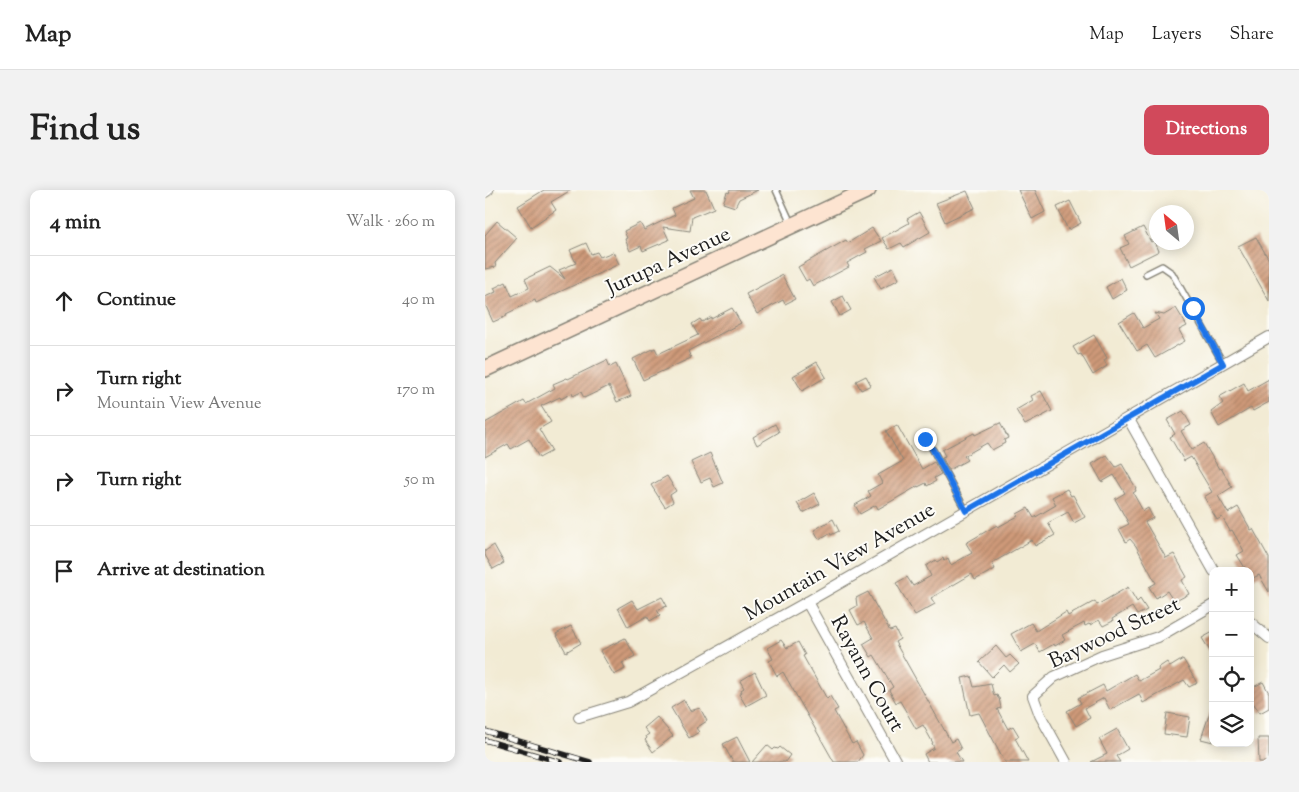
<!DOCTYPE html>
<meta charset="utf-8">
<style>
:root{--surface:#fff;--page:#f2f2f2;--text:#222;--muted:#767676;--line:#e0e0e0;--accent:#d1495b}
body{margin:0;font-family:"Sorts Mill Goudy",serif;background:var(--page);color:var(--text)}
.controls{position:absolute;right:15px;bottom:15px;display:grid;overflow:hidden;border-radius:10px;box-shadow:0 2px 12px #0003}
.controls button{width:45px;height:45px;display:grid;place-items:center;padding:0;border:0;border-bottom:1px solid var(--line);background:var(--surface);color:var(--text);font:25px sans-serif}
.compass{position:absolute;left:664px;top:15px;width:45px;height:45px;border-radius:50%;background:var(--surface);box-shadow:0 2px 12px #0003;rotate:331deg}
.stop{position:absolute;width:15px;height:15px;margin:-11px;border:4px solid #1a73e8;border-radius:50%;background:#fff}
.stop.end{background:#1a73e8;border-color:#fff;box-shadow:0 1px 5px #0008}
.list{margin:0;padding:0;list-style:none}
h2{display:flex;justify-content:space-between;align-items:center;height:65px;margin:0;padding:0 20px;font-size:21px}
h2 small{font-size:16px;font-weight:400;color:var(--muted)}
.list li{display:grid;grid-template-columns:32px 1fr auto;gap:15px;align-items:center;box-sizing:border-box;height:90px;padding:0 20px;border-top:1px solid var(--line)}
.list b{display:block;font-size:19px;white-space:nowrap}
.list p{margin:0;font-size:16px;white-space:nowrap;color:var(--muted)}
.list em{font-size:16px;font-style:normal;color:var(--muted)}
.icon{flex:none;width:28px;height:28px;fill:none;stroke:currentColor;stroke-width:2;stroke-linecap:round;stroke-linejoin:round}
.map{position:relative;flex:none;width:784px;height:572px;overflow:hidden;border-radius:10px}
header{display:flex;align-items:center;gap:30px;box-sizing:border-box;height:70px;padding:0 25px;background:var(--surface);border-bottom:1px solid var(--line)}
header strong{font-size:24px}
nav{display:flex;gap:28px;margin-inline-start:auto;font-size:18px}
.intro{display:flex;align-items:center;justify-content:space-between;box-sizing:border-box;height:120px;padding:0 30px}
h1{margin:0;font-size:35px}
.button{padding:12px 22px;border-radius:10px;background:var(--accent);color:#fff;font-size:18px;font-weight:700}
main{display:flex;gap:30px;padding:0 30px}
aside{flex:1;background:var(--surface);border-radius:10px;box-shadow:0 2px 12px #0003}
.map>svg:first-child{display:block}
.building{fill:url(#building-hatch)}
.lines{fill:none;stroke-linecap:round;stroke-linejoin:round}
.service-casing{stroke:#878478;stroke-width:8}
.minor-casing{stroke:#878478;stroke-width:12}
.secondary-casing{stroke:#878478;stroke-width:18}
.service{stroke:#fff;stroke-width:5}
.minor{stroke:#fff;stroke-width:10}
.secondary{stroke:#fde4d1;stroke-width:15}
.rail-casing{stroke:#1c1c1c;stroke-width:5.5}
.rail{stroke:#fdfcf7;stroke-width:4;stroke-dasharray:11;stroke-linecap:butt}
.route{stroke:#1a73e8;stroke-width:6}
.labels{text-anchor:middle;stroke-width:4;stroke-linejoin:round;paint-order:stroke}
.street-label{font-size:21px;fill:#1c1c1c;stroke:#fdfcf7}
</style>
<header>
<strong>Map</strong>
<nav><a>Map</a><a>Layers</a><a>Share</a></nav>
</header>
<div class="intro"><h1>Find us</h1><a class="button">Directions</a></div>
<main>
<aside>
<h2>4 min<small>Walk · 260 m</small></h2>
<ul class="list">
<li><svg class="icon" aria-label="ahead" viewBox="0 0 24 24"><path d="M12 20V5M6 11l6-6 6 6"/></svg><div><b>Continue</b></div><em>40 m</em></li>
<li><svg class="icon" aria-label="right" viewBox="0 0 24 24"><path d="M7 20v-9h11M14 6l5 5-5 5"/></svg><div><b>Turn right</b><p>Mountain View Avenue</p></div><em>170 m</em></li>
<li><svg class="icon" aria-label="right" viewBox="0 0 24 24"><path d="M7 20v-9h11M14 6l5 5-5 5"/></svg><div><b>Turn right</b></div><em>50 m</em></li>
<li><svg class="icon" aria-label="arrive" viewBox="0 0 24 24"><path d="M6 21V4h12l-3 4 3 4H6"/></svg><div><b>Arrive at destination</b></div></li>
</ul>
</aside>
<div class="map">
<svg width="784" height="572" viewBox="0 0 784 572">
<defs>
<pattern id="building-hatch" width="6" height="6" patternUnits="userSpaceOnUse" patternTransform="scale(1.25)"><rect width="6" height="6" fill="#cf9a79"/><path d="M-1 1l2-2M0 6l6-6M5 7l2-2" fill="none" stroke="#a77d62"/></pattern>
</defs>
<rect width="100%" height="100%" fill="#fdfcf7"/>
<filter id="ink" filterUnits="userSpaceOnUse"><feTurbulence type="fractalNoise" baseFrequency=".02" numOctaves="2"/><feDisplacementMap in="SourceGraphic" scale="10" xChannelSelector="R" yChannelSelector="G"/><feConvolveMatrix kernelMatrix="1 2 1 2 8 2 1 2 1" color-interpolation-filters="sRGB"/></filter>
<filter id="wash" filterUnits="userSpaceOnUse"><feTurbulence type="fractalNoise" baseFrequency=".0096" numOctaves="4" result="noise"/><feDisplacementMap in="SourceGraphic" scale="20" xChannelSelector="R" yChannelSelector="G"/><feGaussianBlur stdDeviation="1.12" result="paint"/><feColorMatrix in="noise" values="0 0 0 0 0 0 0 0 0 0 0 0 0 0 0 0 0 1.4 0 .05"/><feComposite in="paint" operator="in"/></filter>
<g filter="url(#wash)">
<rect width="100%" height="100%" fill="#f2ebd4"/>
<g id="blocks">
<g class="building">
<path d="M59,0H86L66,12L71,20L46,37L33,16Z"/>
<path d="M205,0H221L229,18L207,27L205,41L178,37L184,50L158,61L156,56L145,61L140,49L142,48L139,41L155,33L159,40L190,25L187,18L209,8Z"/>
<path d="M245,0H273L254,9L250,17L238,13L242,2L244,3Z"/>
<path d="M533,0H550L560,22L547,29Z"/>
<path d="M482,1L490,18L460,32L451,13Z"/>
<path d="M585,11L596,33L583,40L572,17Z"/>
<path d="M434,22L445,42L419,57L416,53L404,59L397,48L424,33L422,29Z"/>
<path d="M12,31L32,48L10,73L11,77L0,79V45Z"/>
<path d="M658,37L666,52L669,50L674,61L644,76L635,58L644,54L640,46Z"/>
<path d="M387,38L396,51L380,59L382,62L362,73L364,77L328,96L324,89L321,91L313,77L361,50L363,53Z"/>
<path d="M771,47L784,70V111L753,56Z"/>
<path d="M101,53L106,64L112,62L115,67L128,62L134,74L51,113L50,110L21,124L22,126L8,132L0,114V107L11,102L9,98L21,92L27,106L44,98L40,89L65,77L80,89L74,80L91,73L85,60Z"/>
<path d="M408,77L414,89L396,99L389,87Z"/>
<path d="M297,85L310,109L300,114L298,110L272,124L261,104Z"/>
<path d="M636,88L642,100L627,109L621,97Z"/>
<path d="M358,106L366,120L355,126L347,112Z"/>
<path d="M247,118L256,133L203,161L206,168L158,190L148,169L170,158L173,164L213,145L207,134L215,129L217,132L226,127V129Z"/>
<path d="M691,118L702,136L694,140L700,151L670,168L662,155L652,161L634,132L649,123L658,138L674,129L670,123L679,125Z"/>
<path d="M609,145L622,168L619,170L622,176L608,185L596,164L593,165L588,157Z"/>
<path d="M122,170L125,177L131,174L146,206L132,212L124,196L99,208L96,202L88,206L87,203L76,209L75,207L56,216L66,232L54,239L67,261L54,268L44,249L26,259L23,254L0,267V233L39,211L41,214L70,198L68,194L82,188L83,189Z"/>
<path d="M332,172L341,187L317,201L308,186Z"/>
<path d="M381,186L386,195L376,200L371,191Z"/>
<path d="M784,189V212L768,221L766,218L734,237L726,222L738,213L734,207L759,193L763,201Z"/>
<path d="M556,201L567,221L540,235L531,220L548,210L546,206Z"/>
<path d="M698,221L706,235L696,241L707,260L719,253L734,279L736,278L747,297L733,306L743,323L753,317L766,340L768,339L784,368V402L774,385L766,389L765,381H762L752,365L759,361L747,340L745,341L737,327L732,330L719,307L727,302L706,267L699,271L685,247L690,244L682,230Z"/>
<path d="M515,233L523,248L519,250L520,253L507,260L502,253L479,266L482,270L464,280L457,267L460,266L457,260L489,243L490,245Z"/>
<path d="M290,234L294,242L272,255L268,247Z"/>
<path d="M412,235L437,279L449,272L456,284L449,288L451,291L442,296L441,293L433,297V296L393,319L391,315L375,324L370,315L386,306L383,301L397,293L393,285L418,271L401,241Z"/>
<path d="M225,263L238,293L229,297L225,288L216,292L206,272Z"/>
<path d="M622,265L631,277L637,274L651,298L650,299L651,301L648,303L658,321L663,318L668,328L660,332L681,368L689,364L702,387L697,390L704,404L689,412L682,401L671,408L664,397L671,393L651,356L645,349L641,352L634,339L644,334L630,309L640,303L629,285L617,292L607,274Z"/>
<path d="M182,286L191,301L185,305L188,312L180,317L166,295Z"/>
<path d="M582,299L586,306L588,305L600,327L589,333L583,322L563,333L570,345L550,356L547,350L507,373L510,379L490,390L487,384L446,408L450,414L430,425L411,393L422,387L428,396L446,386L441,376L451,370L452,372L458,368L459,371L463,368L466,375L487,363L481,353L512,335L513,337L533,326L532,324L543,318L549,328L571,315L567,307Z"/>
<path d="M329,303L335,314L318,323L312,313Z"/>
<path d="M348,329L354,341L346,345L345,343L334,349L329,340Z"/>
<path d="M9,355L19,373L8,379L0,365V361Z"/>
<path d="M643,397L652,412L655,409L662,420L652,425L647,417L627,429L628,431L618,436L614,430L605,435L604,434L600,436L599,433L577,445L580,450L570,456L569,454L555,462L550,454L536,462L526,444L546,433L551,441L581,422L583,426L610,411L612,415Z"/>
<path d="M383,402L405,441L410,439L415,449L410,452L466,552L471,549L476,559L471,562L477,572H443L439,564L449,558L447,553H448L438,535L431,539L415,511L411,513L404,500L408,497L389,465L386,467L378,454L388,448L379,432L373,435L365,420L372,416L371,408Z"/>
<path d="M177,407L182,416L172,420L175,425L165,431L162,426L143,437L133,418L147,410L153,419Z"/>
<path d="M86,436L96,453L81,462L71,444Z"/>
<path d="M728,442V466L717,448Z"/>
<path d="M140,448L150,466L137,473L140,479L129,485L115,461Z"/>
<path d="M296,450L302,458L313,452L320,465L318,466L342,509L345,506L353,519L349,521L367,554L371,552L378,565L373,572H349L298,482L292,486L284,471L288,469L282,458Z"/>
<path d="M511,456L521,468L525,465L534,474L525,482L519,475L507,487L494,472Z"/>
<path d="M698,469L712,493L704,497L699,490L658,513L654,504L625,520L619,508L600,518L605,528L591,536L582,521L596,513L593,508L618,495L621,501L650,484L654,491L674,480L673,478L682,472L685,477Z"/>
<path d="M270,482L281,505L261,516L254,504L257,502L256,500L259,498L255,491Z"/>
<path d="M486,486L489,497L506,494L509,506L512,505L513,508H514L516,518L512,519L523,539L528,536L534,546L530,548L543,572H520L494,523L485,525L477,488Z"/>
<path d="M778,492L784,503V518L775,523L769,514L765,516V499Z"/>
<path d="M199,510L205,521L215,518L222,531L211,538L214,542L204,548L186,518Z"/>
<path d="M726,519H728V552L716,549Z"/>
<path d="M682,523L705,527L702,547L679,544Z"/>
<path d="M172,527L188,546L168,562L160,550L162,548L161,546L164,544L159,538Z"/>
<path d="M632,539L643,559L631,566L635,572H606L622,564L614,549Z"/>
<path d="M252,547L265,572H248L238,554Z"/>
<path d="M773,548H784V572H774Z"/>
<path d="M282,555L288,560L290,558L293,559L295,557L305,565L300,572H267Z"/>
</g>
</g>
</g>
<g filter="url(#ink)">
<use href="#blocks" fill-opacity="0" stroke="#878478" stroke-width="1"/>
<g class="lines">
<g class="service-casing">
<g id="service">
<path d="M291,0L306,33"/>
<path d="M661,84L677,76L687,83L738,173"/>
<path d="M440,249L448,260L481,321"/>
</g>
</g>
<g class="minor-casing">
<g id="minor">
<path d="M0,2L3,0"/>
<path d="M643,228L729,381"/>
<path d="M322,412L411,572"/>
<path d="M765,432L784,448"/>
<path d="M94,527L143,512L322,412L784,147"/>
<path d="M581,572L555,525L548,506L569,487L617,465L673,447L728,415"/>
</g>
</g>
<g class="secondary-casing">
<path id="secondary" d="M0,179L383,0"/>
</g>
<use href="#service" class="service"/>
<use href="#minor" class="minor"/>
<use href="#secondary" class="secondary"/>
<g class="rail-casing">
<g id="rail">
<path d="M0,541L105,572"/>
<path d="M0,550L75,572"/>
</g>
</g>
<use href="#rail" class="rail"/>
</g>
</g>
<g class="lines" filter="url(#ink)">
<path class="route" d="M440,249L448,260L481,321L738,174L708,118"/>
</g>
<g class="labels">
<g class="street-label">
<text transform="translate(183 70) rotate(-25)" y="7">Jurupa Avenue</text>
<text transform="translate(354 371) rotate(-30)" y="7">Mountain View Avenue</text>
<text transform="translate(629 442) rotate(-25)" y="7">Baywood Street</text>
<text transform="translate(383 483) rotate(61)" y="7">Rayann Court</text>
</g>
</g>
</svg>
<div class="controls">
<button>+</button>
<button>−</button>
<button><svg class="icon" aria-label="locate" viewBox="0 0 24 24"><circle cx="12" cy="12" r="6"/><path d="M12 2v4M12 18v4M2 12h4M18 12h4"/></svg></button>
<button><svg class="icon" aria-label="layers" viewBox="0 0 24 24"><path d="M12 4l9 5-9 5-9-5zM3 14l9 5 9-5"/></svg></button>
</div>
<svg class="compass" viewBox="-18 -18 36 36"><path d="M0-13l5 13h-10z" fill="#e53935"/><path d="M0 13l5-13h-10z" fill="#767676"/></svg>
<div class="stop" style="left:708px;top:118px"></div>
<div class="stop end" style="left:440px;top:249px"></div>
</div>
</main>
